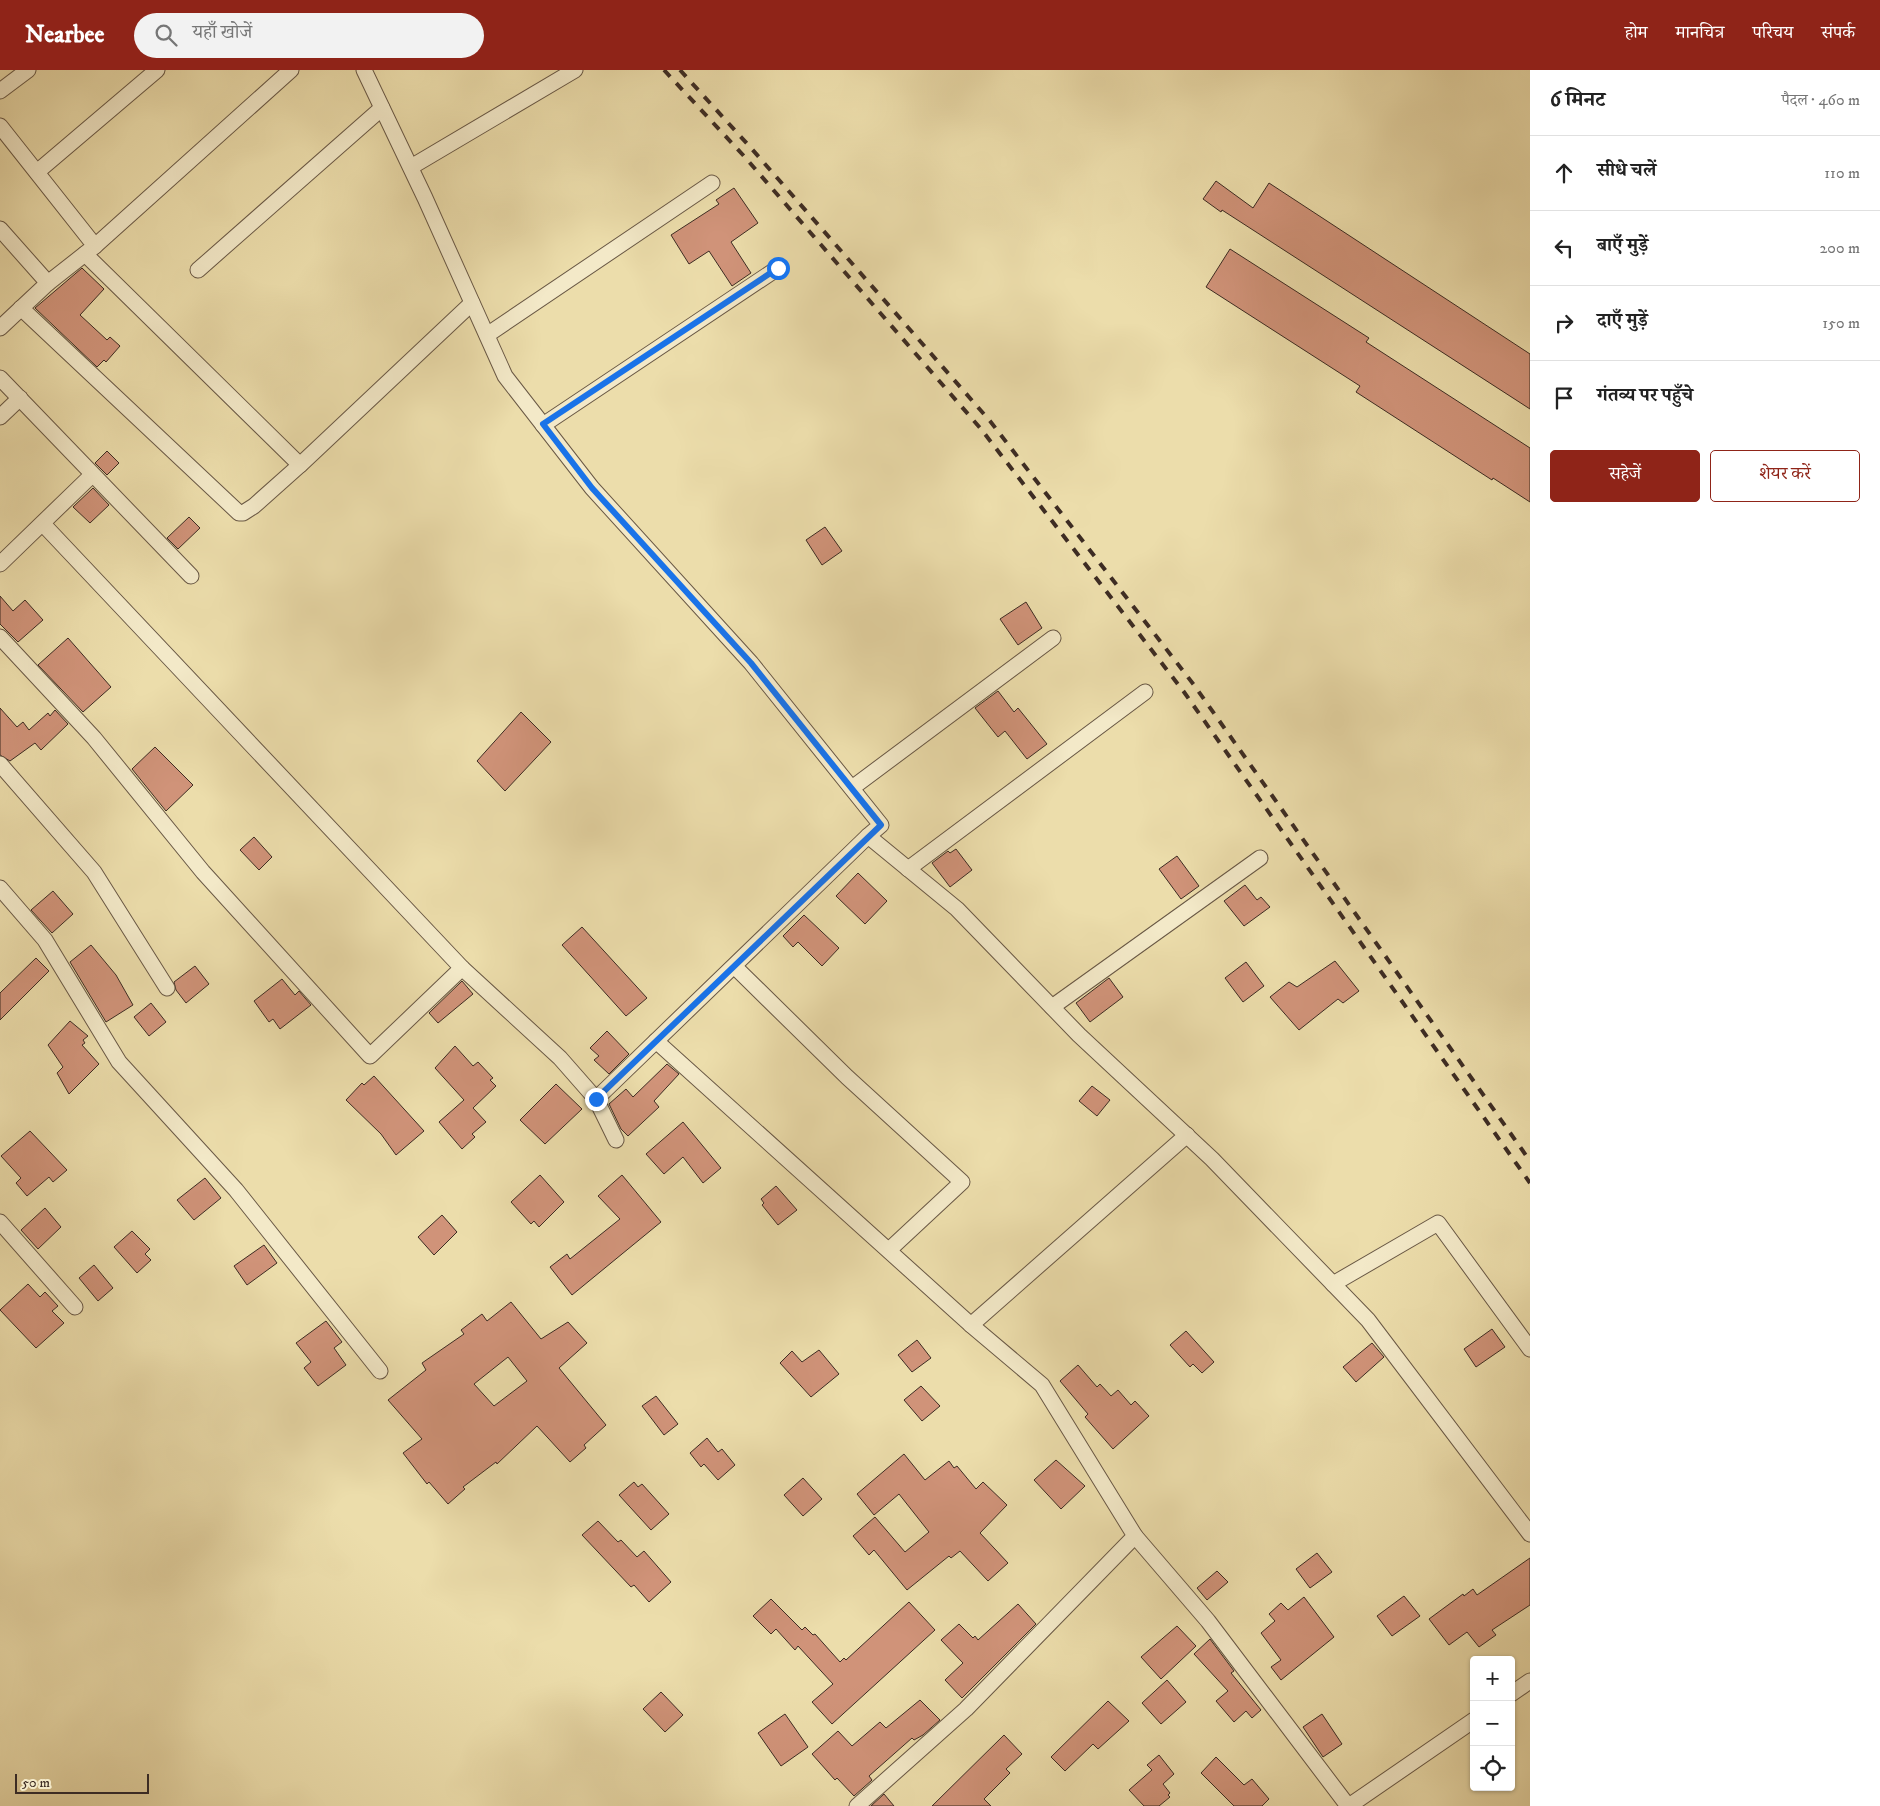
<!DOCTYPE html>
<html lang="hi">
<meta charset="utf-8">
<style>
:root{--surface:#fff;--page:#f2f2f2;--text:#222;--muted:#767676;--line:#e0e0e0;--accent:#8f2418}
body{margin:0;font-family:"IM FELL DW Pica","Noto Serif Devanagari",serif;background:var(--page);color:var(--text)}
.controls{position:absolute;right:15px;bottom:15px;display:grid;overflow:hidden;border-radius:5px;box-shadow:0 1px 4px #0004}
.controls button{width:45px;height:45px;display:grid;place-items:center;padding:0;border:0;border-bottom:1px solid var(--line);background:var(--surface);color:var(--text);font:25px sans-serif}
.scale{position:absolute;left:15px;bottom:12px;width:134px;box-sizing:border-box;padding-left:5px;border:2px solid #3d2c23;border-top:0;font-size:14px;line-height:18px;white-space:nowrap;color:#3d2c23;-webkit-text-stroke:4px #f3e9c8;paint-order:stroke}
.stop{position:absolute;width:15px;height:15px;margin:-11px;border:4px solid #1a73e8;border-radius:50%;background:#fff}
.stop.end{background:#1a73e8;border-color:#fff;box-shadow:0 1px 5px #0008}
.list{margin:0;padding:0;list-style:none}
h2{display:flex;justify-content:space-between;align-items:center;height:65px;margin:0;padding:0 20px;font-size:21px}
h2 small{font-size:16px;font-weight:400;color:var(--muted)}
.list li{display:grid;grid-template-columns:32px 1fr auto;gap:15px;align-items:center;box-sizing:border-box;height:75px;padding:0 20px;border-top:1px solid var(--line)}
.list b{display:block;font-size:19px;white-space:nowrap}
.list em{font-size:16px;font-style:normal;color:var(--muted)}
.actions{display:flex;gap:10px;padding:15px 20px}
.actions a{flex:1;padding:11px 0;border:1px solid var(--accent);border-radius:5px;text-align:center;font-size:18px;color:var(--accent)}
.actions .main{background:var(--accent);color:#fff}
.icon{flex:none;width:28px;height:28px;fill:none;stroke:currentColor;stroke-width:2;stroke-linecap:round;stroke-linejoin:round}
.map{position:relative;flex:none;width:1530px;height:1736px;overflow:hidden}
header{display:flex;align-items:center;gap:30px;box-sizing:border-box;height:70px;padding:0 25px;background:var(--accent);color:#fff}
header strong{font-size:24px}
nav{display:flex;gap:28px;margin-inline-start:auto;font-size:18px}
.search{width:350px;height:45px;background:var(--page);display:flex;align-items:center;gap:12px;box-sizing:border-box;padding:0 18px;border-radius:28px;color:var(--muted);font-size:19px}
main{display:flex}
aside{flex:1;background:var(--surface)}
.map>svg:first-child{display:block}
.building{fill:#d09379;stroke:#3d2c23;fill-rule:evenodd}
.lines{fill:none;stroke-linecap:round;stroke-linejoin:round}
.minor-casing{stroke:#695845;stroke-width:17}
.minor{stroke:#f3e9c8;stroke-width:15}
.rail{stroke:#3d2c23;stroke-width:4;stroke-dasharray:9 9;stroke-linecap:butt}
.route{stroke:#1a73e8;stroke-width:6}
</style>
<header>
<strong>Nearbee</strong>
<div class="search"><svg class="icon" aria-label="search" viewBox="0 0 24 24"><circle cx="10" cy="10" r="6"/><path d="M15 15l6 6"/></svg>यहाँ खोजें</div>
<nav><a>होम</a><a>मानचित्र</a><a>परिचय</a><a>संपर्क</a></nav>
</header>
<main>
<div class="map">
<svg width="1530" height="1736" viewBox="0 0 1530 1736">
<rect width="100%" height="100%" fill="#ecddab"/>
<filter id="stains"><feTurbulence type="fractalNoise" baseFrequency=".004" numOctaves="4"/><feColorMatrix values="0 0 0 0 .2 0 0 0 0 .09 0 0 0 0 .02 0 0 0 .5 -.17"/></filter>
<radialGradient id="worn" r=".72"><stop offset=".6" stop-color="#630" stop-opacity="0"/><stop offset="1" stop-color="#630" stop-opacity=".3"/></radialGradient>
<g class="building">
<path d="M1216,111L1253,138L1269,113L1530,284V339L1222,140L1221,142L1203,129Z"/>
<path d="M734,118L758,153L731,172L751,203L732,216L709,181L689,194L671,165L719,134L716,130Z"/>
<path d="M1230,179L1369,268L1366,272L1530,378V432L1493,408L1492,410L1356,322L1360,316L1206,217Z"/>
<path d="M82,198L104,219L80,245L107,270L110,267L120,276L106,292L104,290L97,297L35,238Z"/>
<path d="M107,381L119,393L107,405L95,393Z"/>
<path d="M93,418L109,435L90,453L73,437Z"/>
<path d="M189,447L200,458L178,479L167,468Z"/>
<path d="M825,457L842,481L822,495L806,470Z"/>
<path d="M0,526L13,541L25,530L43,550L18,572L0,554Z"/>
<path d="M1026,532L1042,558L1018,575L1000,549Z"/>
<path d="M68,568L111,617L83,642L38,595Z"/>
<path d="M998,621L1014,642L1018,638L1047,674L1027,689L1005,661L998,667L975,638Z"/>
<path d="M0,638L17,657L23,652L29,660L48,643L50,646L55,640L68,654L41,680L35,673L10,691L0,685Z"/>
<path d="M521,642L551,672L505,721L477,691Z"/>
<path d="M155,677L193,715L166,741L132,699Z"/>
<path d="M254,767L272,787L259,800L240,780Z"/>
<path d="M956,779L972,800L950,817L932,793L948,781L950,783Z"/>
<path d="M1177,786L1199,816L1181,829L1159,799Z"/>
<path d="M858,803L887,831L865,854L836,826Z"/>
<path d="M1245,815L1257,830L1261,827L1270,837L1244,856L1224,831Z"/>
<path d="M53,821L73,844L52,863L31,840Z"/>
<path d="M804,845L839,878L822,896L798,872L793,877L783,866Z"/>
<path d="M582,857L647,928L626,946L562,875Z"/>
<path d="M91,875L116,905L133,935L106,952L70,892Z"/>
<path d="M36,888L49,901L0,950V923Z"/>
<path d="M1335,891L1359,921L1343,933L1338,929L1299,960L1270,927L1289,912L1297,917Z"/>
<path d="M1246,892L1264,916L1243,932L1225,908Z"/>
<path d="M195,896L209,914L186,933L176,920L174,912Z"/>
<path d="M1109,908L1123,927L1090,952L1076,933Z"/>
<path d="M282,909L295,925L299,921L311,935L280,959L273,949L269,952L254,931Z"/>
<path d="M462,911L473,924L438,953L429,943Z"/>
<path d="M151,933L166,952L149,966L134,947Z"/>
<path d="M70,951L88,966L83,970L85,973L82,975L99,994L69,1024L57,1003L63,997L48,975Z"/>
<path d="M607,961L629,984L609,1004L594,990L599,986L590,978Z"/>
<path d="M455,976L473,996L478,992L493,1008L490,1010L496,1016L473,1038L486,1052L472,1064L475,1067L462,1079L439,1052L464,1030L435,998Z"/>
<path d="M667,994L679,1004L654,1031L659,1037L628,1066L621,1059L609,1034L626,1019L633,1027Z"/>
<path d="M374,1006L424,1061L396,1085L381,1064L346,1030L362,1013L364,1015Z"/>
<path d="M556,1014L582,1039L545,1074L520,1050Z"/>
<path d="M1092,1016L1110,1030L1097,1046L1079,1031Z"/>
<path d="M683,1052L721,1098L703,1113L683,1087L664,1104L646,1084Z"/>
<path d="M30,1061L67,1100L53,1112L49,1107L27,1126L16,1113L21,1108L1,1086Z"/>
<path d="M540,1105L564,1132L539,1157L534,1151L531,1154L511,1132Z"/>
<path d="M622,1105L661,1152L572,1225L550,1197L567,1184L570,1189L620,1149L598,1126Z"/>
<path d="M205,1108L221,1128L194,1150L177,1130Z"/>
<path d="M776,1116L797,1140L778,1155L762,1135L764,1133L761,1129Z"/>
<path d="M45,1138L61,1157L38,1179L21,1160Z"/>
<path d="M442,1145L457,1162L434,1185L418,1167Z"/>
<path d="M132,1161L150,1179L145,1184L151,1190L137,1203L114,1177Z"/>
<path d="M264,1175L277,1193L247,1215L234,1196Z"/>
<path d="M94,1195L113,1218L98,1231L79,1208Z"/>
<path d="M28,1214L40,1227L45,1222L58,1236L52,1241L64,1253L36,1278L0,1240Z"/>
<path d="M511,1232L541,1269L568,1252L587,1273L559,1298L606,1355L584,1375L586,1378L570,1392L537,1356L497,1394L496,1392L463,1417L465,1419L448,1434L429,1412L427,1414L403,1383L422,1369L388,1330L426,1300L422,1293L464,1264L461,1260L482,1244L487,1251ZM508,1287L527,1311L494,1336L474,1314Z"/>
<path d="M326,1251L342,1272L334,1278L346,1295L318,1316L304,1298L311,1292L296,1273Z"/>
<path d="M1492,1259L1505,1277L1476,1297L1464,1279Z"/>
<path d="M1186,1261L1214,1292L1202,1303L1193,1294L1190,1297L1170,1275Z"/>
<path d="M917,1270L931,1288L912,1302L898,1285Z"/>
<path d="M1372,1273L1384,1287L1356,1312L1343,1297Z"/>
<path d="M819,1280L839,1304L811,1327L780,1293L792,1281L802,1292Z"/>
<path d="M1078,1295L1097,1317L1100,1314L1111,1326L1118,1320L1131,1335L1135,1331L1149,1346L1113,1379L1085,1347L1088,1344L1060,1311Z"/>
<path d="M921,1316L940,1336L922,1351L904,1330Z"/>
<path d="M656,1326L678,1354L664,1365L642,1336Z"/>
<path d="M707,1368L718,1382L722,1379L735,1395L718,1410L704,1394L701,1397L690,1383Z"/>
<path d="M904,1384L925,1410L949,1391L954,1398L957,1396L976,1419L983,1412L1007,1435L980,1463L1008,1493L988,1511L960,1481L951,1488L949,1486L907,1520L874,1480L869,1485L853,1466L875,1447L905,1482L929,1462L899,1424L874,1445L857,1424Z"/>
<path d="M1056,1390L1085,1416L1061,1439L1034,1410Z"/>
<path d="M803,1408L822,1429L803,1446L784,1425Z"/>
<path d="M634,1412L638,1417L642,1414L669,1444L651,1460L619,1425Z"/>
<path d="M598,1451L618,1472L621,1470L637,1487L644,1481L671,1512L649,1532L634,1515L631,1517L582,1465Z"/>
<path d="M1317,1483L1332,1502L1310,1518L1296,1499Z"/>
<path d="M1530,1488V1535L1492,1560L1496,1565L1479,1577L1467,1562L1449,1575L1429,1549L1463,1524L1464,1526L1473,1519L1477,1525Z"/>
<path d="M1217,1501L1228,1512L1207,1530L1197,1518Z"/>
<path d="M1404,1526L1420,1546L1392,1566L1377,1546Z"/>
<path d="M1304,1527L1334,1567L1281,1610L1271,1597L1281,1590L1261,1563L1275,1551L1269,1544L1281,1533L1288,1540Z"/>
<path d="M771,1529L802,1560L805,1557L813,1565L815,1564L840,1592L844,1588L846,1590L909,1532L935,1560L832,1654L812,1632L833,1614L798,1576L795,1580L776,1559L771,1564L753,1546Z"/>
<path d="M1018,1534L1036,1554L962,1628L945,1610L963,1593L941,1570L959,1554L973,1568L975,1566L978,1570Z"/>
<path d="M1177,1556L1196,1576L1161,1609L1141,1587Z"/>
<path d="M1210,1569L1234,1601L1231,1603L1261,1640L1252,1648L1246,1641L1234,1652L1216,1631L1228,1621L1194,1584Z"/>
<path d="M1167,1610L1186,1632L1161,1654L1142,1633Z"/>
<path d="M661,1622L683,1645L665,1662L643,1639Z"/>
<path d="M920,1630L940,1650L923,1665L914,1670L912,1668L869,1706L872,1710L854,1726L837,1708L835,1710L812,1684L838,1661L852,1676L880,1652L886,1658Z"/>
<path d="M1108,1631L1129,1651L1098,1679L1093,1674L1065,1701L1051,1687Z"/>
<path d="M785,1644L808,1677L781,1696L758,1663Z"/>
<path d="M1322,1644L1342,1674L1323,1687L1303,1657Z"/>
<path d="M1004,1665L1022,1684L1006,1699L1010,1703L984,1729L991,1736H932Z"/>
<path d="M1159,1685L1174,1704L1163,1714L1170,1723L1168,1725L1170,1727L1159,1736H1144L1129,1720L1152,1700L1147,1695Z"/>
<path d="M1216,1687L1244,1715L1252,1709L1269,1729L1262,1736H1234L1201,1703Z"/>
<path d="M884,1724L894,1736H871Z"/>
</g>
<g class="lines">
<g class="minor-casing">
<g id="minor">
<path d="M364,0L425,128L505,306L592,418L751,593L881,755L868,766L957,839L1079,965L1212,1089L1368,1250L1530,1464"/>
<path d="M0,21L28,0"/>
<path d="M0,56L95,176L48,213L0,159"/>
<path d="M411,97L575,0"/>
<path d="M37,102L157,0"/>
<path d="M95,176L291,0"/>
<path d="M85,184L300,395L472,233"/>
<path d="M198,200L382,38"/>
<path d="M21,238L239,443H243L254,436L300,395"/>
<path d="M0,258L48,213"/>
<path d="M487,265L712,113"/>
<path d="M0,308L191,506"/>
<path d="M0,347L20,328"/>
<path d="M543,355L778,198"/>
<path d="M43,454L462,898"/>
<path d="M0,494L92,405"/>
<path d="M0,567L94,668L203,802L370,986L462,898L560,988L596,1029"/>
<path d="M0,694L94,802L167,918"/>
<path d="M852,718L1053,568"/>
<path d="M908,799L1145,622"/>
<path d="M0,818L45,870L119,992L236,1120L380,1301"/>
<path d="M735,897L847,1007L962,1112L889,1180"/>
<path d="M1052,937L1260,788"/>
<path d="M656,971L971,1255L1187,1065"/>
<path d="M616,1070L596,1029L868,766"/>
<path d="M0,1152L75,1237"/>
<path d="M1333,1214L1438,1153L1530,1279"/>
<path d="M1135,1466L1208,1551L1348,1736"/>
<path d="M1511,1624L1530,1611"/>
<path d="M857,1736L966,1639L1135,1466L1042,1315L971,1255"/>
<path d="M1349,1736L1474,1650"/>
</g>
</g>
<use href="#minor" class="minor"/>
<g class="rail">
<path d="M664,0L743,85L981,359L1184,622L1530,1113"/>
<path d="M680,0L751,78L990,351L1194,615L1530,1091"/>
</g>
</g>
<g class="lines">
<path class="route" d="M596,1029L881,755L751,593L592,418L543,354L778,198"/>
</g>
<rect width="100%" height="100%" filter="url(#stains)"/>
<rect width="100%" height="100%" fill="url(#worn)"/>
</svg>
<div class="controls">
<button>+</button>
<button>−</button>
<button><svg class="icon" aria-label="locate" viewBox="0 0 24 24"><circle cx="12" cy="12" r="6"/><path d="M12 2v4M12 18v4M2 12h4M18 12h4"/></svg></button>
</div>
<div class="scale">50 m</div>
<div class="stop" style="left:778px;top:198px"></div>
<div class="stop end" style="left:596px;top:1029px"></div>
</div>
<aside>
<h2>6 मिनट<small>पैदल · 460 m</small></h2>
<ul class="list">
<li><svg class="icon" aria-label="ahead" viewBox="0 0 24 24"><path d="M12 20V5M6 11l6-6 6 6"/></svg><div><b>सीधे चलें</b></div><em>110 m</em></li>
<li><svg class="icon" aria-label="left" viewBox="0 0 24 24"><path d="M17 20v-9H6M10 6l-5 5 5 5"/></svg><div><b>बाएँ मुड़ें</b></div><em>200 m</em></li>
<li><svg class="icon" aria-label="right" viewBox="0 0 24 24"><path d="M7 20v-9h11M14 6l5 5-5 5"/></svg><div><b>दाएँ मुड़ें</b></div><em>150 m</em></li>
<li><svg class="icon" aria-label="arrive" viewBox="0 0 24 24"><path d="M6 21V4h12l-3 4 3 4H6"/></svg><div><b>गंतव्य पर पहुँचे</b></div></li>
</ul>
<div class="actions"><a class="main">सहेजें</a><a>शेयर करें</a></div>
</aside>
</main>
